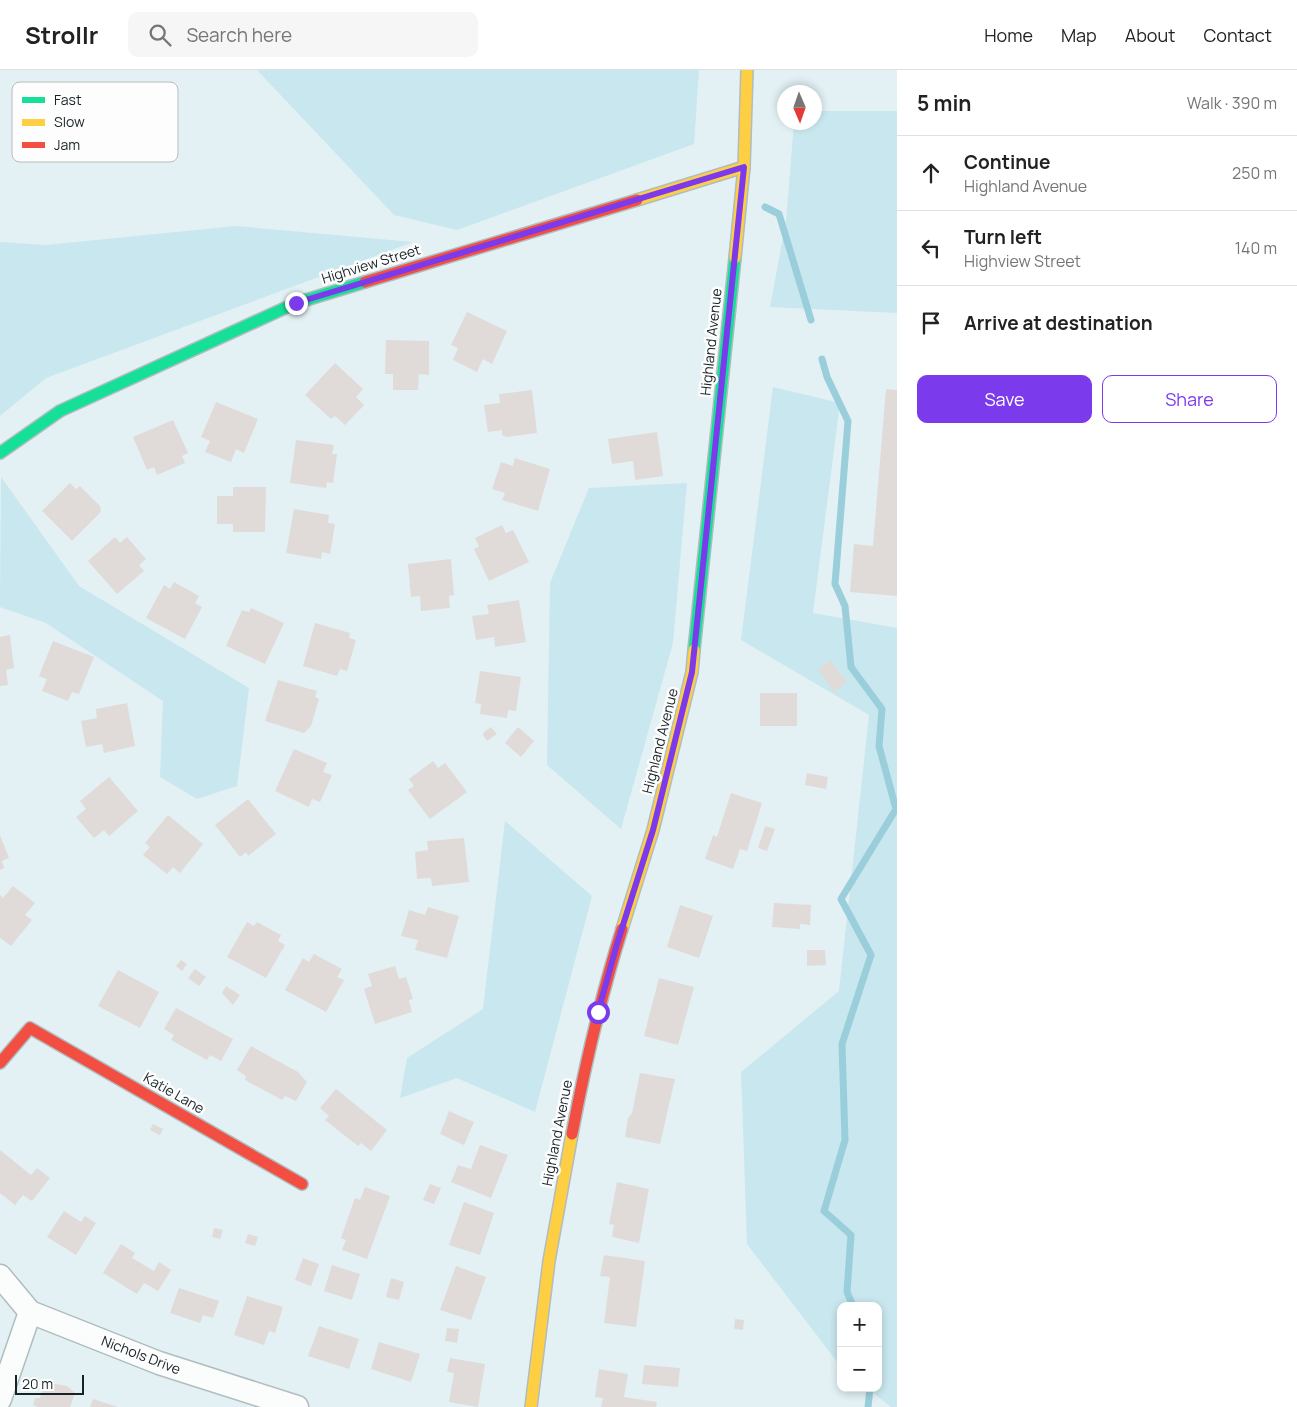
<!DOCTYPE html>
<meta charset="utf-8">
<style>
:root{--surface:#fff;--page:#f6f6f6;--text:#222;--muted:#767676;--line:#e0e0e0;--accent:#7c3aed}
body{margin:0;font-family:Manrope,sans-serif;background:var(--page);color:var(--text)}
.controls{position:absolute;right:15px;bottom:15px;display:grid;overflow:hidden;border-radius:10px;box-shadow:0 2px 8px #0003}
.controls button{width:45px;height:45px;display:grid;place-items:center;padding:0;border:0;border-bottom:1px solid var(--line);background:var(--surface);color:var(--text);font:25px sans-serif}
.compass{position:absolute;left:777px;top:15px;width:45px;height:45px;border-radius:50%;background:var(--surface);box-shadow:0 2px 8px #0003;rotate:178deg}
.scale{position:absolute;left:15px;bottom:12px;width:69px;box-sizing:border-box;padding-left:5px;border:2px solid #172326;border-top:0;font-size:14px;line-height:18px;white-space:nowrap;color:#172326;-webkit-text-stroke:4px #fdfdfd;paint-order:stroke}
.stop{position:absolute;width:15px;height:15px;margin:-11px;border:4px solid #7c3aed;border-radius:50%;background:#fff}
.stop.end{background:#7c3aed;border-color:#fff;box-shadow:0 1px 5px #0008}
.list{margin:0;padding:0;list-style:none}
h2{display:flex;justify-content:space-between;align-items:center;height:65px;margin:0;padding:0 20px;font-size:21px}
h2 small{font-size:16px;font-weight:400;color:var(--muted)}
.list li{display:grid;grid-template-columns:32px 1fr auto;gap:15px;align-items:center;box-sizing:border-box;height:75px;padding:0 20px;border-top:1px solid var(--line)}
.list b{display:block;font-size:19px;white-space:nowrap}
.list p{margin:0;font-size:16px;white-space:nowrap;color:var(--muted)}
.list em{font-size:16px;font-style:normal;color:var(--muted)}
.actions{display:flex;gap:10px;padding:15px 20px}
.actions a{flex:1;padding:11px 0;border:1px solid var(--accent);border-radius:10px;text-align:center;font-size:18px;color:var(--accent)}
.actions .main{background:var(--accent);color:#fff}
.icon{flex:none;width:28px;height:28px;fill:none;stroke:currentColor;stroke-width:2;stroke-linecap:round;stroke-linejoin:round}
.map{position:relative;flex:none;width:897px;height:1337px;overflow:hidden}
header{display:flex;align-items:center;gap:30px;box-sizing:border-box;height:70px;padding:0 25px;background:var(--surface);border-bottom:1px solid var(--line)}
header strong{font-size:24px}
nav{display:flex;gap:28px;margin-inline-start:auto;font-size:18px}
.search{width:350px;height:45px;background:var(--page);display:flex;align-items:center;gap:12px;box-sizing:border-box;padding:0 18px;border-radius:10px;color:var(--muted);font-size:19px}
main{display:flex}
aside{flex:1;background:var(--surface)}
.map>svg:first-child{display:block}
.green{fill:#c9e7ee}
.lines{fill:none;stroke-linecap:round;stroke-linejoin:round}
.stream{stroke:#9acedb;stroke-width:7}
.building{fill:#e0dbd8}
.street-casing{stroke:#b0bcbf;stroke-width:25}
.fast-casing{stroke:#b0bcbf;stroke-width:14}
.slow-casing{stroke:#b0bcbf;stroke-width:14}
.jam-casing{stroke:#b0bcbf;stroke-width:14}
.street{stroke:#fbfdfd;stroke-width:22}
.fast{stroke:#16e098;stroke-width:11}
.slow{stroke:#ffcf43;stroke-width:11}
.jam{stroke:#f24e42;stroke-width:11}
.route{stroke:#7c3aed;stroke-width:6}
.labels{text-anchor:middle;stroke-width:5;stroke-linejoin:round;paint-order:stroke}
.street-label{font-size:14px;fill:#172326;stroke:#fdfdfd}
.key{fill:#fdfdfd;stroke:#b8bcbc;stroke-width:1}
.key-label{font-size:14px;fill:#172326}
</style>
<header>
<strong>Strollr</strong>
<div class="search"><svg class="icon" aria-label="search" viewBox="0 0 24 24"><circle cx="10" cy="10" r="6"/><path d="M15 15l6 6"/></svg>Search here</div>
<nav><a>Home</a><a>Map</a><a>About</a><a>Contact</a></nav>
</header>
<main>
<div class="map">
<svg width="897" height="1337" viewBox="0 0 897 1337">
<rect width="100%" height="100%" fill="#e3f1f4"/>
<g class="green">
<path d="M257,0H699L694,74L457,160L394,145Z"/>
<path d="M815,41H897V243L770,237L786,151L794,53L814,52Z"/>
<path d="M236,156L413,172L46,308L0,346V172L46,175Z"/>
<path d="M773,317L840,333L813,543L897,558V1337H891L867,1318H878V1236H841V1297L747,1174L741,1002L839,921L869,645L741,570Z"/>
<path d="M1,407L79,516L249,618L237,716L197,729L160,707L163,631L46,553L0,537Z"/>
<path d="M687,413L673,573L621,759L547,695L550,513L589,418Z"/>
<path d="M505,751L592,826L535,1042L457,1008L400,1028L407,988L483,939Z"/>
</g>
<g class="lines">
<g class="stream">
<path d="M765,137L779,144L811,250"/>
<path d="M822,289L827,307L848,351L835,514L845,536L851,597L882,639L879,676L896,739L841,829L871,885L842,974L845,1070L824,1141L851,1165L847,1222L853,1236"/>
<path d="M868,1337L870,1318"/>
</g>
</g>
<g class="building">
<path d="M467,242L507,261L492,294L483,289L477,302L453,290L458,278L451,275Z"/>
<path d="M386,270L429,271V305L419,304L418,320H393V304H385Z"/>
<path d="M335,293L363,319L356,327L364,335L345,355L335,346L331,349L305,325Z"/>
<path d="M886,319L897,320V526L850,522L854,474L873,476Z"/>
<path d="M532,320L537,363L506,367L502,365V360L488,362L484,335L500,333L499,324Z"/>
<path d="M216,332L258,349L244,383L236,379L231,392L205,382L210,371L201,367Z"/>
<path d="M173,350L188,383L182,386L185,393L157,405L154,397L147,400L133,367Z"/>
<path d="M657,362L663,406L635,410L633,391L612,394L608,369Z"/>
<path d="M296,370L334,375L332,384H337L333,413L327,412L326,418L290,413Z"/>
<path d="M515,388L550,399L538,441L502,430L505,423L492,419L501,392L513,396Z"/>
<path d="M70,413L76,419L80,416L100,436L101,442L72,471L42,441Z"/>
<path d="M233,417H266L265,462H233V454H217V426H233Z"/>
<path d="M294,439L329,445L328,453L335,454L330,484L322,482L321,489L286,483Z"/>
<path d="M502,455L506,463L513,460L529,492L489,511L474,479L479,476L475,468Z"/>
<path d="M115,467L120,473L127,467L146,489L139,495L144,501L117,524L88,491Z"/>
<path d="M451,489L454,525L449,526L450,538L421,541L420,526L411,527L408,494Z"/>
<path d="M174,512L199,526L195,533L202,537L185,569L146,548L164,515L170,519Z"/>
<path d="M519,530L526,572L495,577L494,567L476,570L472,546L489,544L487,535Z"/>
<path d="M251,538L284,553L265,594L226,576L242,540L249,542Z"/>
<path d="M315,553L350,563L349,568L356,570L347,601L340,599L337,606L303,596Z"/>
<path d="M10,565L14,598L6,600L8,615L0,616V567Z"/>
<path d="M53,571L94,587L79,624L72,622L68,631L42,621L47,609L39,606Z"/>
<path d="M830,590L847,612L834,622L818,600Z"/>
<path d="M480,601L521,607L516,641L508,640L507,648L480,644L481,634L475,633Z"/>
<path d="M278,610L317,621L315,627L319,629L311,656L304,663L265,651Z"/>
<rect x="760" y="623" width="37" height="33"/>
<path d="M127,633L135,676L104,683L102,674L86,677L81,651L97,648L96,639Z"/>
<path d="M491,657L497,664L487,671L483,665L484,662Z"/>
<path d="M518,657L534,671L521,687L505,673Z"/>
<path d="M294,679L327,693L323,702L332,705L320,732L312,729L309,737L275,721Z"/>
<path d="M433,691L438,698L445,693L467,722L430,749L408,720L414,716L409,709Z"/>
<path d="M807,703L828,707L826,719L805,715Z"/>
<path d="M109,707L138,741L109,766L104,760L94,768L76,747L86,739L80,731Z"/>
<path d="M731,723L762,733L747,781L740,779L733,799L705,789L713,765L717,767Z"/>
<path d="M248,729L276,764L248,786L246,782L240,787L215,755Z"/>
<path d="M168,745L203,774L180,803L173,797L167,804L143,785L150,777L145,773Z"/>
<path d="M765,756L775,759L767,781L758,778Z"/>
<path d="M0,765L9,788L2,791L4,798L0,800Z"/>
<path d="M464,768L469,812L432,816L431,808L417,809L415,782L428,780L427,771Z"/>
<path d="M13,816L35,833L25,845L32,850L11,876L0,868V825L3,828Z"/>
<path d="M774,833L811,835L810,855L800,854V859L772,857Z"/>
<path d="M680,835L713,846L699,888L667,877Z"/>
<path d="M428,837L459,846L447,888L415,880L418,870L401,866L409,840L425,845Z"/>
<path d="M247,852L254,856L257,852L281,865L278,871L285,875L266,908L227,887Z"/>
<path d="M807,880H825L826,895L807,896Z"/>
<path d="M314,884L342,899L337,907L344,910L326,942L285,920L303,888L309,892Z"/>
<path d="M181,890L187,894L182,901L176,896Z"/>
<path d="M395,896L399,909L406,907L413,929L409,930L412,942L375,954L364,919L372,916L368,904Z"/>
<path d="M195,899L206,907L199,916L188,908Z"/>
<path d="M118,900L159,922L140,958L98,936Z"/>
<path d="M659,908L694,917L678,975L644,966Z"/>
<path d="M226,916L240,925L233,935L222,923Z"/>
<path d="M176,938L233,969L221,991L210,985L207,990L171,970L174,965L164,959Z"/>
<path d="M251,976L298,1002L307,1012L296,1031L285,1026L282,1030L245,1010L246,1006L237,1000Z"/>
<path d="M640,1003L675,1009L660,1074L625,1067L628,1048L632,1043Z"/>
<path d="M336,1019L387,1060L371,1081L361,1073L358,1076L325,1050L329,1046L320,1038Z"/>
<path d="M449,1041L474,1052L464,1075L440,1064Z"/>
<path d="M153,1054L163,1059L160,1065L150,1060Z"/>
<path d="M480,1075L508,1085L491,1128L451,1112L458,1095L471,1099Z"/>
<path d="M0,1080L31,1105L37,1098L50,1108L32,1131L23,1125L15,1135L0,1123Z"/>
<path d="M617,1112L649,1119L639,1173L612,1167L614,1155L609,1154Z"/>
<path d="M430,1114L441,1118L434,1134L423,1130Z"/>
<path d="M365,1117L390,1126L367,1189L342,1180L346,1170L341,1168L355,1128L360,1130Z"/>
<path d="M464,1132L494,1143L480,1185L449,1175Z"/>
<path d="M64,1141L81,1152L85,1146L96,1153L76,1185L47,1167Z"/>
<path d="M214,1158L223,1160L220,1169L212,1167Z"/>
<path d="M248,1164L258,1167L255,1176L245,1173Z"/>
<path d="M121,1174L135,1183L132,1188L154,1201L159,1192L171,1200L158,1221L144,1213L137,1224L103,1203Z"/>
<path d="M604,1185L645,1191L636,1257L604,1253L610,1207L600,1206Z"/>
<path d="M303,1188L319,1194L311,1216L295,1210Z"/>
<path d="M332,1195L360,1204L352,1230L324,1221Z"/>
<path d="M456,1196L486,1207L471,1250L440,1240Z"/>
<path d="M391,1208L404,1212L399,1230L386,1227Z"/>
<path d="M179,1218L219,1231L213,1248L203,1245L200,1253L170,1243Z"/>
<path d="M247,1226L283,1237L275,1263L269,1261L264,1275L234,1265Z"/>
<path d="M735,1249L744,1250L743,1260L734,1259Z"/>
<path d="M319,1256L359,1269L349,1299L308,1286Z"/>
<path d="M447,1258L459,1259L457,1273L445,1271Z"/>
<path d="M379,1272L420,1284L411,1312L371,1299Z"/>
<path d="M450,1288L485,1294L478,1337L449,1332L454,1303L447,1302Z"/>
<path d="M644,1295L680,1298L678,1317L642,1314Z"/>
<path d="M599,1299L628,1304L624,1327L657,1332L656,1337H601L603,1328L595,1327Z"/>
<path d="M45,1312L67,1316L75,1323L70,1337H38L33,1335L35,1328H40Z"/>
<path d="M93,1329L118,1337H90Z"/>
</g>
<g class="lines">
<g class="street-casing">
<g id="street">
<path d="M0,1206L30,1242L159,1293L297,1337"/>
<path d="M0,1329L30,1242"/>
</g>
</g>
<g class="fast-casing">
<g id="fast">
<path d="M0,383L60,341L296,233L365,212"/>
<path d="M694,580L735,188"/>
</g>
</g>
<g class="slow-casing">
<g id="slow">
<path d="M637,130L744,97"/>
<path d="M735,188L744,97L747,0"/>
<path d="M622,859L653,760L692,602L694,580"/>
<path d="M531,1337L549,1191L572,1064"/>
</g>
</g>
<g class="jam-casing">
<g id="jam">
<path d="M365,212L637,130"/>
<path d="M0,993L30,958L302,1114"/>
<path d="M572,1064C585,995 601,926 622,859"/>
</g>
</g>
<use href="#street" class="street"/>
<use href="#fast" class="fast"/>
<use href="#slow" class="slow"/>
<use href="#jam" class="jam"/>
</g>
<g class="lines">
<path class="route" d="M296,233L744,97L692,602L653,760L617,874L598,942"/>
</g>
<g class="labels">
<g class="street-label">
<text transform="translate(371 194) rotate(-17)" y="5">Highview Street</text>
<text transform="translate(711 272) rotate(-84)" y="5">Highland Avenue</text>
<text transform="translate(660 671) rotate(-76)" y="5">Highland Avenue</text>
<text transform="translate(174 1023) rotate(30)" y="5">Katie Lane</text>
<text transform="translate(557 1063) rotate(-79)" y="5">Highland Avenue</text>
<text transform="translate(141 1285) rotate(21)" y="5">Nichols Drive</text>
</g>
</g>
<rect x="12" y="12" width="166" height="80" rx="8" class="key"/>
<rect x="22" y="27" width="23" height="6" fill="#16e098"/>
<rect x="22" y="49" width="23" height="7" fill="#ffcf43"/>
<rect x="22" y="72" width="23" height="6" fill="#f24e42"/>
<g class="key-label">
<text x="54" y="35">Fast</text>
<text x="54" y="57">Slow</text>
<text x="54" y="80">Jam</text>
</g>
</svg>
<div class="controls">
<button>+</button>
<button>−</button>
</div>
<svg class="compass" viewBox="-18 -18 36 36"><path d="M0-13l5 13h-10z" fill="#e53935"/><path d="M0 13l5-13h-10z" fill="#767676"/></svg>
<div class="scale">20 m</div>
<div class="stop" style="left:598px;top:942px"></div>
<div class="stop end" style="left:296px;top:233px"></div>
</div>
<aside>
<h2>5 min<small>Walk · 390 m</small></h2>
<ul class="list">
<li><svg class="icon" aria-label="ahead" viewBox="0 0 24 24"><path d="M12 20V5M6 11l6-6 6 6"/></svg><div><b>Continue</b><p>Highland Avenue</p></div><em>250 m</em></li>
<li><svg class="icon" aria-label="left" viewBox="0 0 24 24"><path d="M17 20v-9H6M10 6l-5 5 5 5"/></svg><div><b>Turn left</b><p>Highview Street</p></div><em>140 m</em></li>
<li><svg class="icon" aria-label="arrive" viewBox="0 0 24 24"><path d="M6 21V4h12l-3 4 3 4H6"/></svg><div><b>Arrive at destination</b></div></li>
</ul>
<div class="actions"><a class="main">Save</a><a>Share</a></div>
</aside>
</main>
